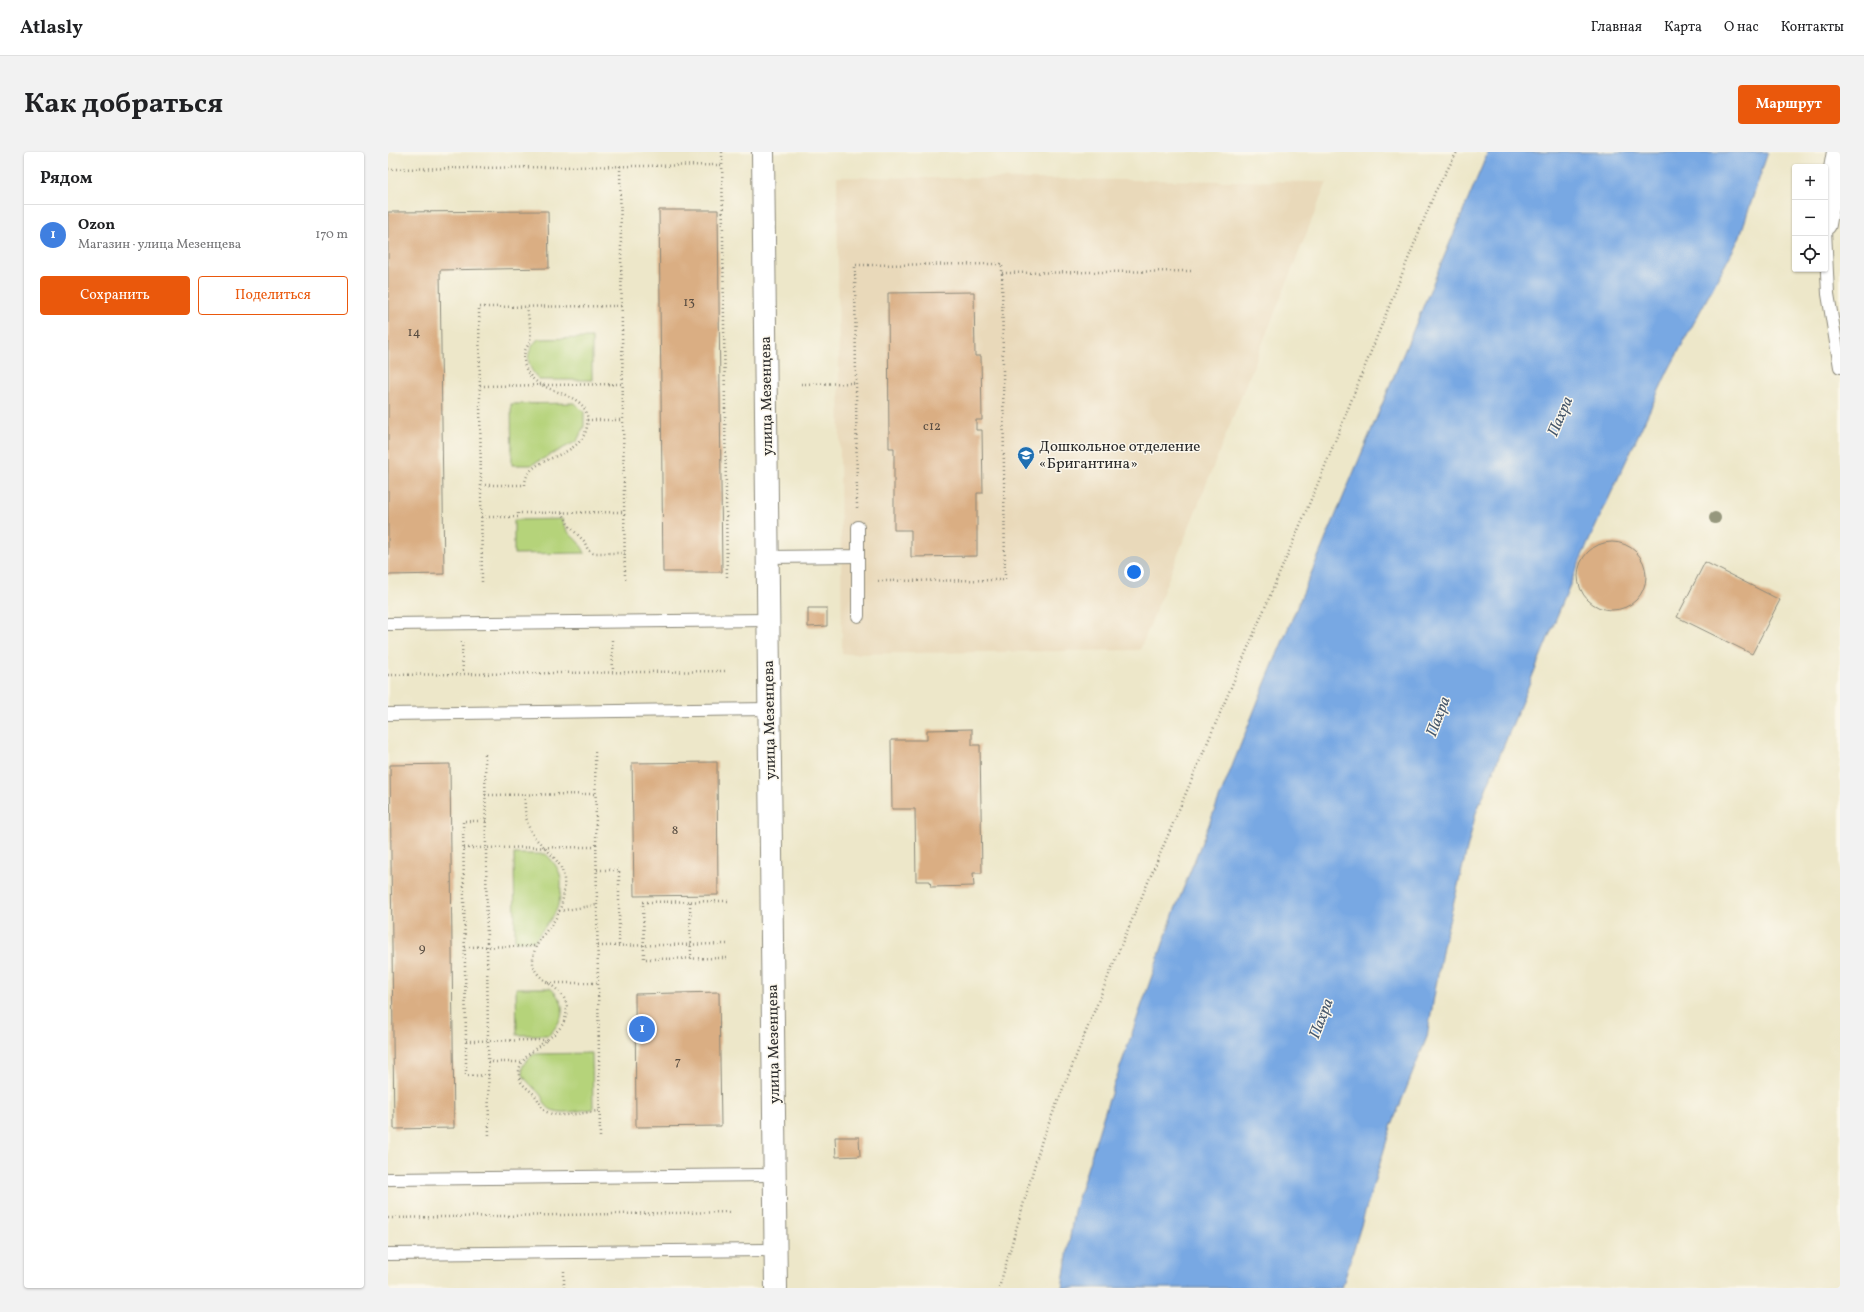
<!DOCTYPE html>
<html lang="ru">
<meta charset="utf-8">
<style>
:root{--surface:#fff;--page:#f2f2f2;--text:#202124;--muted:#757577;--line:#e0e0e0;--accent:#ea580c}
body{margin:0;font-family:Vollkorn,serif;background:var(--page);color:var(--text)}
.controls{position:absolute;right:12px;top:12px;display:grid;overflow:hidden;border-radius:4px;box-shadow:0 1px 3px #0004}
.controls button{width:36px;height:36px;display:grid;place-items:center;padding:0;border:0;border-bottom:1px solid var(--line);background:var(--surface);color:var(--text);font:20px sans-serif}
.you{position:absolute;left:746px;top:420px;width:14px;height:14px;margin:-10px;border:3px solid #fff;border-radius:50%;background:#1a73e8;box-shadow:0 0 0 6px #1a73e833}
.badge{display:grid;place-items:center;width:26px;height:26px;border-radius:50%;background:var(--accent);color:#fff;font-size:13px;font-weight:700}
.pin{position:absolute;translate:-50% -50%;border:2px solid #fff;box-shadow:0 1px 4px #0006}
.list{margin:0;padding:0;list-style:none}
h2{display:flex;justify-content:space-between;align-items:center;height:52px;margin:0;padding:0 16px;font-size:17px}
h2 small{font-size:13px;font-weight:400;color:var(--muted)}
.list li{display:grid;grid-template-columns:26px 1fr auto;gap:12px;align-items:center;box-sizing:border-box;height:60px;padding:0 16px;border-top:1px solid var(--line)}
.list b{display:block;font-size:15px;white-space:nowrap}
.list p{margin:0;font-size:13px;white-space:nowrap;color:var(--muted)}
.list em{font-size:13px;font-style:normal;color:var(--muted)}
.actions{display:flex;gap:8px;padding:12px 16px}
.actions a{flex:1;padding:9px 0;border:1px solid var(--accent);border-radius:4px;text-align:center;font-size:14px;color:var(--accent)}
.actions .main{background:var(--accent);color:#fff}
.icon{flex:none;width:22px;height:22px;fill:none;stroke:currentColor;stroke-width:2;stroke-linecap:round;stroke-linejoin:round}
.map{position:relative;flex:none;width:1452px;height:1136px;overflow:hidden;border-radius:4px}
header{display:flex;align-items:center;gap:24px;box-sizing:border-box;height:56px;padding:0 20px;background:var(--surface);border-bottom:1px solid var(--line)}
header strong{font-size:19px}
nav{display:flex;gap:22px;margin-inline-start:auto;font-size:14px}
.intro{display:flex;align-items:center;justify-content:space-between;box-sizing:border-box;height:96px;padding:0 24px}
h1{margin:0;font-size:28px}
.button{padding:10px 18px;border-radius:4px;background:var(--accent);color:#fff;font-size:14px;font-weight:700}
main{display:flex;gap:24px;padding:0 24px}
aside{flex:1;background:var(--surface);border-radius:4px;box-shadow:0 1px 3px #0004}
.map>svg:first-child{display:block}
.built{fill:#e9d9ba}
.green{fill:#b5d37a;stroke:#707f52}
.water{fill:#78a8e3;stroke:#526a87}
.building{fill:#daae83}
.lines{fill:none;stroke-linecap:round;stroke-linejoin:round}
.lane-casing{stroke:#8c897a;stroke-width:14}
.street-casing{stroke:#8c897a;stroke-width:24}
.path{stroke:#8c897a;stroke-width:2.5;stroke-dasharray:1 3;stroke-linecap:butt}
.lane{stroke:#fff;stroke-width:12}
.street{stroke:#fff;stroke-width:22}
.tree{fill:#96977d}
.labels{text-anchor:middle;stroke-width:3;stroke-linejoin:round;paint-order:stroke}
.number-label{font-size:13px;fill:#574c41}
.street-label{font-size:15px;fill:#2b2b2b;stroke:#fbf7ec}
.poi-label{font-size:15px;fill:#2b2b2b;stroke:#fbf7ec;text-anchor:start}
.water-label{font-size:16px;font-style:italic;fill:#46576b;stroke:#fbf7ec}
</style>
<header>
<strong>Atlasly</strong>
<nav><a>Главная</a><a>Карта</a><a>О нас</a><a>Контакты</a></nav>
</header>
<div class="intro"><h1>Как добраться</h1><a class="button">Маршрут</a></div>
<main>
<aside>
<h2>Рядом<small></small></h2>
<ul class="list">
<li><span class="badge" style="background:#3f7fe0">1</span><div><b>Ozon</b><p>Магазин · улица Мезенцева</p></div><em>170 m</em></li>
</ul>
<div class="actions"><a class="main">Сохранить</a><a>Поделиться</a></div>
</aside>
<div class="map">
<svg width="1452" height="1136" viewBox="0 0 1452 1136">
<rect width="100%" height="100%" fill="#fbf7ec"/>
<filter id="ink" filterUnits="userSpaceOnUse"><feTurbulence type="fractalNoise" baseFrequency=".025" numOctaves="2"/><feDisplacementMap in="SourceGraphic" scale="8" xChannelSelector="R" yChannelSelector="G"/><feConvolveMatrix kernelMatrix="1 2 1 2 8 2 1 2 1" color-interpolation-filters="sRGB"/></filter>
<filter id="wash" filterUnits="userSpaceOnUse"><feTurbulence type="fractalNoise" baseFrequency=".012" numOctaves="4" result="noise"/><feDisplacementMap in="SourceGraphic" scale="16" xChannelSelector="R" yChannelSelector="G"/><feGaussianBlur stdDeviation="0.9" result="paint"/><feColorMatrix in="noise" values="0 0 0 0 0 0 0 0 0 0 0 0 0 0 0 0 0 1.4 0 .05"/><feComposite in="paint" operator="in"/></filter>
<g filter="url(#wash)">
<rect width="100%" height="100%" fill="#ede7c9"/>
<path class="built" d="M449,25L939,30L752,498L454,502Z"/>
<g class="green">
<path d="M204,186V228H151C138,213 136,202 150,187Z"/>
<path d="M187,251L196,260V274L189,289L143,313H124L123,252Z"/>
<path d="M174,367C178,385 190,384 197,401L126,402V368Z"/>
<path d="M126,702H158C164,708 169,714 172,722C175,733 172,755 165,764C159,773 152,779 147,789H127Z"/>
<path d="M128,836H162C181,852 176,867 161,883H129Z"/>
<path d="M204,901L205,957C192,958 175,963 164,958C156,955 156,946 151,941C137,927 124,918 146,902Z"/>
</g>
<path class="water" d="M1100,0H1380L1351,87L1280,219L1193,406L1088,661L1055,794L1039,885L1003,975L954,1136H674L686,1059L718,956L786,760L878,529Z"/>
<g id="blocks">
<g class="building">
<path d="M271,58H330L334,420H275Z"/>
<path d="M160,59L161,116L52,118L56,422L0,423V60Z"/>
<path d="M586,140L587,204H593L594,268H588V278H594L595,341H589V404L523,405V378H506V296H501L500,141Z"/>
<circle cx="1224" cy="424" r="34"/>
<path d="M1317,410L1392,448L1364,502L1289,465Z"/>
<path d="M420,456H439V474L420,475Z"/>
<path d="M584,577V593H592L594,721H585L586,734L543,735L542,729H528L527,657H504L503,588H539V578Z"/>
<path d="M329,610L330,743L246,744L244,611Z"/>
<path d="M62,612L66,976L6,977L2,613Z"/>
<path d="M331,840L333,974L248,975L247,842Z"/>
<path d="M447,985H471L472,1004L448,1005Z"/>
</g>
</g>
</g>
<g filter="url(#ink)">
<use href="#blocks" fill-opacity="0" stroke="#8c897a" stroke-width="1"/>
<g class="lines">
<g class="lane-casing">
<g id="lane">
<path d="M1437,78L1440,142L1452,215"/>
<path d="M470,404V464"/>
<path d="M379,405L470,404V375"/>
<path d="M0,472L380,468"/>
<path d="M0,562L381,557"/>
<path d="M0,1027L386,1023"/>
<path d="M0,1102L387,1098"/>
</g>
</g>
<g class="street-casing">
<g id="street">
<path d="M375,0L388,1136"/>
<path d="M1437,72L1450,0"/>
</g>
</g>
<g class="path">
<path d="M334,0L339,427"/>
<path d="M232,14L237,428"/>
<path d="M0,17L334,13"/>
<path d="M614,121L803,119"/>
<path d="M413,232L468,231"/>
<path d="M92,234L235,232"/>
<path d="M199,268H235"/>
<path d="M93,333H137C137,302 194,309 199,274C205,238 156,245 141,222C136,216 135,206 137,199C138,195 142,192 142,188C144,179 140,165 139,155"/>
<path d="M469,356L467,113L614,112L617,428L489,429"/>
<path d="M174,360L181,374L196,389L200,398L205,401H237"/>
<path d="M93,365H130V361L236,360"/>
<path d="M94,430L91,155L234,154"/>
<path d="M224,488L225,520"/>
<path d="M74,490L75,522"/>
<path d="M0,523L338,519"/>
<path d="M207,600L212,985"/>
<path d="M97,602L101,987"/>
<path d="M97,643L208,642"/>
<path d="M137,643C136,659 138,676 149,688C159,699 175,710 176,727C177,739 175,751 170,762C162,778 145,789 145,809C144,833 188,833 177,867C170,890 120,902 133,930C137,936 144,939 148,945C151,948 152,954 156,958C167,968 197,960 211,959"/>
<path d="M98,669H75L78,889V924L101,923"/>
<path d="M76,696L208,695"/>
<path d="M209,718H231V793"/>
<path d="M340,749L255,750L256,807L340,806"/>
<path d="M302,750L303,807"/>
<path d="M171,759L209,753"/>
<path d="M210,794L340,792"/>
<path d="M77,795L148,794"/>
<path d="M160,831H210"/>
<path d="M78,889L159,888"/>
<path d="M100,910H135"/>
<path d="M0,1066L343,1060"/>
<path d="M176,1119V1136"/>
<path d="M611,1136L654,988L729,803L933,324L1047,40L1069,0"/>
</g>
<use href="#lane" class="lane"/>
<use href="#street" class="street"/>
</g>
<circle class="tree" cx="1327" cy="366" r="6"/>
</g>
<defs>
<g id="school-pin" transform="scale(0.9)"><path d="M0 17L-7.5 6A9.5 9.5 0 1 1 7.5 6Z" fill="#1f6fb2" stroke="#fbf7ec"/><path d="M0-5L7-2L0 1L-7-2ZM-4 1L0 2.5L4 1V4Q0 6-4 4Z" fill="#fff"/></g>
</defs>
<g fill-rule="evenodd">
<use href="#school-pin" x="638" y="303"/>
</g>
<g class="labels">
<g class="number-label">
<text x="301" y="154">13</text>
<text x="26" y="184">14</text>
<text x="544" y="278">с12</text>
<text x="287" y="682">8</text>
<text x="34" y="800">9</text>
<text x="290" y="913">7</text>
</g>
<g class="street-label">
<text transform="translate(378 244) rotate(-91)" y="5">улица Мезенцева</text>
<text transform="translate(381 568) rotate(-91)" y="5">улица Мезенцева</text>
<text transform="translate(385 892) rotate(-91)" y="5">улица Мезенцева</text>
</g>
<g class="poi-label">
<text x="651" y="299">Дошкольное отделение<tspan x="651" dy="17">«Бригантина»</tspan></text>
</g>
<g class="water-label">
<text transform="translate(1171 264) rotate(-67)" y="6">Пахра</text>
<text transform="translate(1049 564) rotate(-69)" y="6">Пахра</text>
<text transform="translate(932 866) rotate(-69)" y="6">Пахра</text>
</g>
</g>
</svg>
<div class="controls">
<button>+</button>
<button>−</button>
<button><svg class="icon" aria-label="locate" viewBox="0 0 24 24"><circle cx="12" cy="12" r="6"/><path d="M12 2v4M12 18v4M2 12h4M18 12h4"/></svg></button>
</div>
<div class="you"></div>
<div class="pin badge" style="left:254px;top:877px;background:#3f7fe0">1</div>
</div>
</main>
